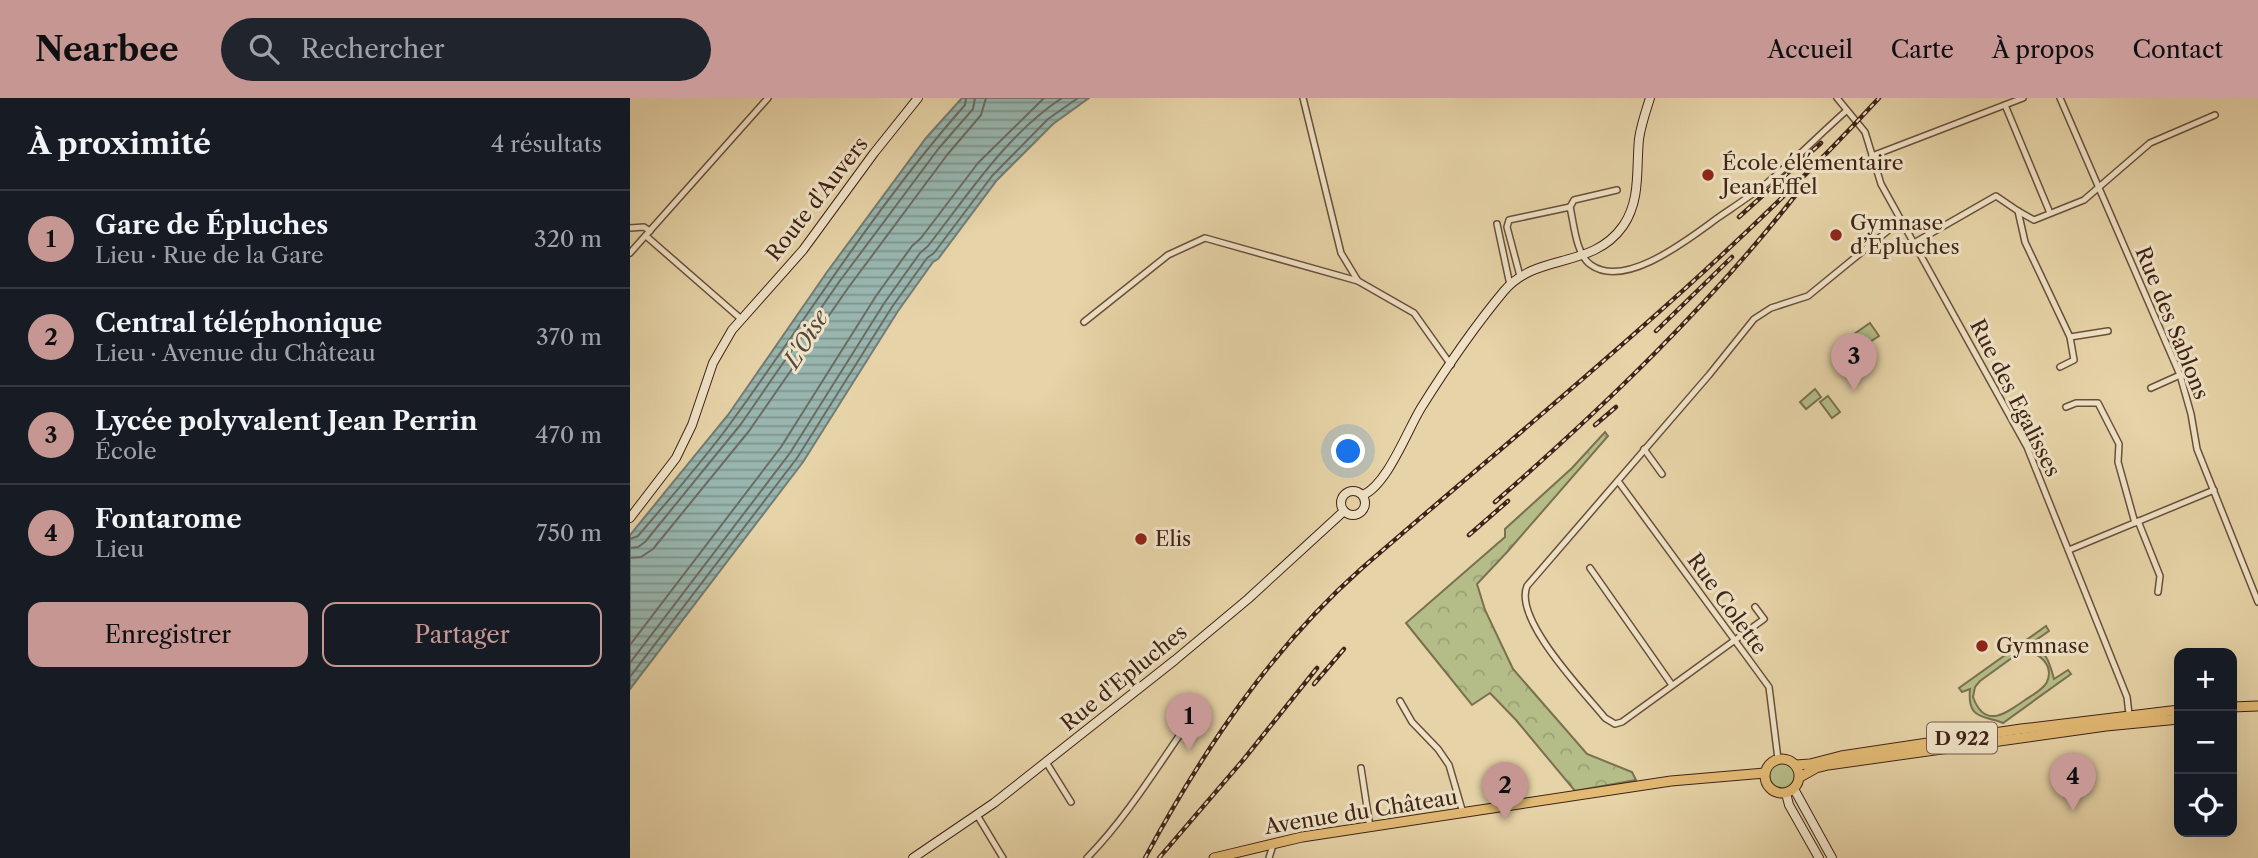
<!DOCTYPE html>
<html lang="fr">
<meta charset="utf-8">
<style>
:root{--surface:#171b24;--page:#20242c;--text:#f1f3f6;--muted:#9ea1a6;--line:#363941;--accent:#c59692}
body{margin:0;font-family:"Libre Caslon Text",serif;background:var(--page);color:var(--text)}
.controls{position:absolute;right:21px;bottom:21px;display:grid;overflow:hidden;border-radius:14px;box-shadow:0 7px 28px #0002}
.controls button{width:63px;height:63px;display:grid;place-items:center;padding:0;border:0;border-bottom:2px solid var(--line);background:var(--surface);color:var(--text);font:35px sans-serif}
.you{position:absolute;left:719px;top:354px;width:24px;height:24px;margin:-18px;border:5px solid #fff;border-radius:50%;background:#1a73e8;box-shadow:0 0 0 10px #1a73e833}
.badge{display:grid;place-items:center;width:46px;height:46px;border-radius:50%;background:var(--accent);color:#111;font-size:23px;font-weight:700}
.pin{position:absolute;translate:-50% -58px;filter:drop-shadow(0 2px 4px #0008)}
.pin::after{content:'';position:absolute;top:37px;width:24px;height:21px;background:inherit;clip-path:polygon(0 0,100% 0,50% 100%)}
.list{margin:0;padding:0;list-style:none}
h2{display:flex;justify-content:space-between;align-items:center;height:91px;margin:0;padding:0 28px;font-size:30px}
h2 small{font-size:23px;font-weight:400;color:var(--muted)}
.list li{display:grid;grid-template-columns:46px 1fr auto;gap:21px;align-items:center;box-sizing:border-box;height:98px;padding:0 28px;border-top:2px solid var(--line)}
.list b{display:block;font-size:26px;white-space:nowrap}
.list p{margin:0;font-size:23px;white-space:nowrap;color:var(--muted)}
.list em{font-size:23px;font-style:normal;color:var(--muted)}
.actions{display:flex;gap:14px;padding:21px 28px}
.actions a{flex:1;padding:16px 0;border:2px solid var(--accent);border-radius:14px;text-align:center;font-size:24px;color:var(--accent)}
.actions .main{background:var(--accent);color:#111}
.icon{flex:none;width:38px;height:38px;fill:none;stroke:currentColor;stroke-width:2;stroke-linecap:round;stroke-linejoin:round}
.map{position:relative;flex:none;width:1628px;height:760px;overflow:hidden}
header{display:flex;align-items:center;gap:42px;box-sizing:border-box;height:98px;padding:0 35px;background:var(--accent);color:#111}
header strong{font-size:33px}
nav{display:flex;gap:38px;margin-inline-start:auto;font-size:24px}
.search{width:490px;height:63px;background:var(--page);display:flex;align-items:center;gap:18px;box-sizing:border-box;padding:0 24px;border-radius:38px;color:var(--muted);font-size:26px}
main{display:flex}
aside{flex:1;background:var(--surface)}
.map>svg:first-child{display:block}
.green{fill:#b4bc88;stroke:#7a7050;stroke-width:2;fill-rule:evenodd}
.forest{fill:url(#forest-crowns);stroke:#7a7050;stroke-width:2}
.water{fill:url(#water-rules);stroke:#747b72;stroke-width:2}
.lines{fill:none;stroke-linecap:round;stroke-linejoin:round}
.shore{stroke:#6c6c63;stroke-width:2}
.street-casing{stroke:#694f3b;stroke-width:8}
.secondary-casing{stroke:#3f2317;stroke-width:10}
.primary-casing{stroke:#3f2317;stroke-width:11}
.street{stroke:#efe2c6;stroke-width:5}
.secondary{stroke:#efe2c6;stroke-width:8}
.primary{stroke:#e3ba74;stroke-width:9}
.rail-casing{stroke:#3f2317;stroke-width:4.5}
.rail{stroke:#efe2c6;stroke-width:2;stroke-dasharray:5;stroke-linecap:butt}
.poi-dot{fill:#8f2418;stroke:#efe2c6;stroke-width:2.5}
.labels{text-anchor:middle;stroke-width:6;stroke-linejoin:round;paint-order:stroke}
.shield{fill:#efe2c6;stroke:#745c4c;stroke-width:2}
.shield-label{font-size:19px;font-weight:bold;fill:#3f2317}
.poi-label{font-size:21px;fill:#3f2317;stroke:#efe2c6;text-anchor:start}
.street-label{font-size:21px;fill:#3f2317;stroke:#efe2c6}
.water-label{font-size:23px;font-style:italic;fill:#55483d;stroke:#efe2c6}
</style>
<header>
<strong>Nearbee</strong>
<div class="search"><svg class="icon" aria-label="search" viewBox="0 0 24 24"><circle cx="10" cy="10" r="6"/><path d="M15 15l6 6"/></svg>Rechercher</div>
<nav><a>Accueil</a><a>Carte</a><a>À propos</a><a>Contact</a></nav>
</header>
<main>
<aside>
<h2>À proximité<small>4 résultats</small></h2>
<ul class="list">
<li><span class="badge">1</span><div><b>Gare de Épluches</b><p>Lieu · Rue de la Gare</p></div><em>320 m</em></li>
<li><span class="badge">2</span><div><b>Central téléphonique</b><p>Lieu · Avenue du Château</p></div><em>370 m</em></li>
<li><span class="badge">3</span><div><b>Lycée polyvalent Jean Perrin</b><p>École</p></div><em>470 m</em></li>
<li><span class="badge">4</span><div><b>Fontarome</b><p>Lieu</p></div><em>750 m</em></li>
</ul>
<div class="actions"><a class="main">Enregistrer</a><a>Partager</a></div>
</aside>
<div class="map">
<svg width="1628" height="760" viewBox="0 0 1628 760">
<defs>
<pattern id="forest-crowns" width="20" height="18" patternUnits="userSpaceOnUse" patternTransform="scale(1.75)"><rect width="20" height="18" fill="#b4bc88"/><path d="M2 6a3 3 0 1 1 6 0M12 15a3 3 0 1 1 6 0" fill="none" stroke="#9ca175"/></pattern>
<pattern id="water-rules" width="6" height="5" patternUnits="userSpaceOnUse" patternTransform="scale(1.75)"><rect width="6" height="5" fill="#98b6af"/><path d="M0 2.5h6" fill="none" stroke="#7d948d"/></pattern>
</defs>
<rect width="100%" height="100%" fill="#e6d3a7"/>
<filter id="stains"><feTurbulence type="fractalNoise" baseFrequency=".00286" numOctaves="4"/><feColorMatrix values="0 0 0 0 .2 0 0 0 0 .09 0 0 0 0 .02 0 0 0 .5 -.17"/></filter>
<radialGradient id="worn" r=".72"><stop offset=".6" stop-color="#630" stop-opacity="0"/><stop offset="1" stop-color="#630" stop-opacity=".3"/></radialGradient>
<g class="green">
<path d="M1240,225L1249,238L1226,253L1217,241Z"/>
<path d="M1185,291L1191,299L1176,311L1170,304Z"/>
<path d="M1198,298L1210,314L1202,320L1190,304Z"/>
<path d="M1416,528L1419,533L1396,549C1417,551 1419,563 1424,581L1438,572L1441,576L1373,625C1353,617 1337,622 1340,591L1332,594L1329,590ZM1395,554C1410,554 1424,568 1417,584C1413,592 1402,597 1395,602C1376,615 1355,632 1343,599L1345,589L1350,583L1386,557Z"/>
<circle cx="1152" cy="677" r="13"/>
</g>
<path class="forest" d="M975,334L978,338L878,453L847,486L855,512L883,571L957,656L1002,674L1006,682L945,693L886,622L860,595L842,607L776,525L875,439V431L942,370Z"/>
<path class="water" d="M332,0H459L423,26L367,82L308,161L303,164L268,213L173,364L0,591V437L98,317L197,174L296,40Z"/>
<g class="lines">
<g class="shore">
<path d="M0,441L8,438C41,399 76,360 105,319C181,214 249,104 335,7L336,0"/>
<path d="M0,450L8,449L15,444L111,326L209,184L309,50L343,11L345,0"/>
<path d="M0,460L11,459L23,451L119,333L218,190L317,57L351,17L356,0"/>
<path d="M0,547L151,349L246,198L282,148L291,140L348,65L414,0"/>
<path d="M0,565L160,355L255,204L290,155L298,148C338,97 376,37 432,0"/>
<path d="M0,579L167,360L262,209L297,160L304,155L362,78L418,21L448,0"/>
</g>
<g class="street-casing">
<g id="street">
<path d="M673,0L711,155L728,183L784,215L821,267"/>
<path d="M1207,0L1235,34L1251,86L1397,349L1497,599L1499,616"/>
<path d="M1430,0L1550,277L1561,316L1567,351L1628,504"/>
<path d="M1375,7L1420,115"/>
<path d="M1242,58L1393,0"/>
<path d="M940,109L944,102L987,92"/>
<path d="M1388,113L1395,144L1440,239L1444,262L1430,269"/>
<path d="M867,126L880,187"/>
<path d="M0,130L14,129L20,133"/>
<path d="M16,138L110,220"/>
<path d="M1284,145L1366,98L1388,113L1404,122L1454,102L1520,45L1585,17"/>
<path d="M0,155L138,0"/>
<path d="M890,178L877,129L879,122L940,109C944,126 946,157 961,167C996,192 1061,139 1089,119C1105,108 1122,97 1137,85C1164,63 1189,37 1216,13"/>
<path d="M454,224L538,157L575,140L728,183"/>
<path d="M1440,239L1478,233"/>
<path d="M1521,290L1550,277"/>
<path d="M1436,309L1446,305H1468L1489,346L1488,364L1505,425"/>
<path d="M1014,351L1032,376"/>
<path d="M988,383L1139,589L1148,661"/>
<path d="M1508,423L1530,478L1528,494"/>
<path d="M1439,452L1584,392"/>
<path d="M960,470L1042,587"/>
<path d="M1125,509L1134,521L992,624L985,626L975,620C954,594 883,521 897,488L1079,277L1124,221L1141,210L1178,198L1271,122"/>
<path d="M770,603L782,624L808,651L819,667L833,715"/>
<path d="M416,664L441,704"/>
<path d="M731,670L740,729"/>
<path d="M347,717L373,760"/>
<path d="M457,760C497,719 527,669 560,622"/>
<path d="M639,760L643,747"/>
</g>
</g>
<g class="secondary-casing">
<g id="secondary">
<circle cx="723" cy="405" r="12"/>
<path d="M733,397C757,387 777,333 791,310C816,270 844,229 874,193C907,154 962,172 993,128C1011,102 1006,71 1009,41C1011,27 1016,13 1020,0"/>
<path d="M0,420L46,360L62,327L83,265L102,232L173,152L244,55L288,0"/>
<path d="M1164,691L1202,760"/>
<path d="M1156,695L1159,707L1189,760"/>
<path d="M283,760L364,705L545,562L618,501L714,413"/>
</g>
</g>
<g class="primary-casing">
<g id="primary">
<path d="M1602,609L1628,608"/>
<circle cx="1152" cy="678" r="17"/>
<path d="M1166,667L1180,666L1211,658L1391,631L1549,612"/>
<path d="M1170,679L1186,670L1198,667L1476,628L1549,621"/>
<path d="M584,760L672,739L1041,683L1135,675"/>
</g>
</g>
<use href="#street" class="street"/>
<use href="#secondary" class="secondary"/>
<use href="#primary" class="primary"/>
<g class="rail-casing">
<g id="rail">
<path d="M1109,119L1191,45"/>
<path d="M1026,233L1102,159"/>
<path d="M965,327L986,309"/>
<path d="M865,404C975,308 1082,205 1172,89"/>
<path d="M839,437L878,403"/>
<path d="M684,586L714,551"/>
<path d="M515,760C572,654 640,552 731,471C906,319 1092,171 1249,0"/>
<path d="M529,760L614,661L687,570"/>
</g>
</g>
<use href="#rail" class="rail"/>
</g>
<g class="poi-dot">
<circle cx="1078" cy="77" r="7"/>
<circle cx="1206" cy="137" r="7"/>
<circle cx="511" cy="441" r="7"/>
<circle cx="1352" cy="548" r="7"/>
</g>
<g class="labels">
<rect class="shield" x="1297" y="624.5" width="70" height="31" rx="5"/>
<g class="shield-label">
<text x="1332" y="647">D 922</text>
</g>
<g class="poi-label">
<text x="1092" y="72">École élémentaire<tspan x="1092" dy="24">Jean Effel</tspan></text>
<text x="1220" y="132">Gymnase<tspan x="1220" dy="24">d’Epluches</tspan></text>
<text x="525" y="448">Elis</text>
<text x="1366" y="555">Gymnase</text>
</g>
<g class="street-label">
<text transform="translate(187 101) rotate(-52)" y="7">Route d'Auvers</text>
<text transform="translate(1542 225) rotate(68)" y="7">Rue des Sablons</text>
<text transform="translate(1385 300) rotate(63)" y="7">Rue des Egalisses</text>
<text transform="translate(1097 506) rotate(54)" y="7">Rue Colette</text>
<text transform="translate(494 580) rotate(-39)" y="7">Rue d'Epluches</text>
<text transform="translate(731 714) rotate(-9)" y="7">Avenue du Château</text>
</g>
<g class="water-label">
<text transform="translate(176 241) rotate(-58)" y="8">L'Oise</text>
</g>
</g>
<rect width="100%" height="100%" filter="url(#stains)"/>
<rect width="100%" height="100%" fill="url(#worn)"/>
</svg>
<div class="controls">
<button>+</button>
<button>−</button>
<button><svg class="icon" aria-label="locate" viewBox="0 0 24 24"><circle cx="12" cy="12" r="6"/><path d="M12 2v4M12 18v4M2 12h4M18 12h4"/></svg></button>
</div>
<div class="you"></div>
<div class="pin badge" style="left:559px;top:653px">1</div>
<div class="pin badge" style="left:875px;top:722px">2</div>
<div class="pin badge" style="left:1224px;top:293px">3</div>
<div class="pin badge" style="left:1443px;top:713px">4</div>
</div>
</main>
